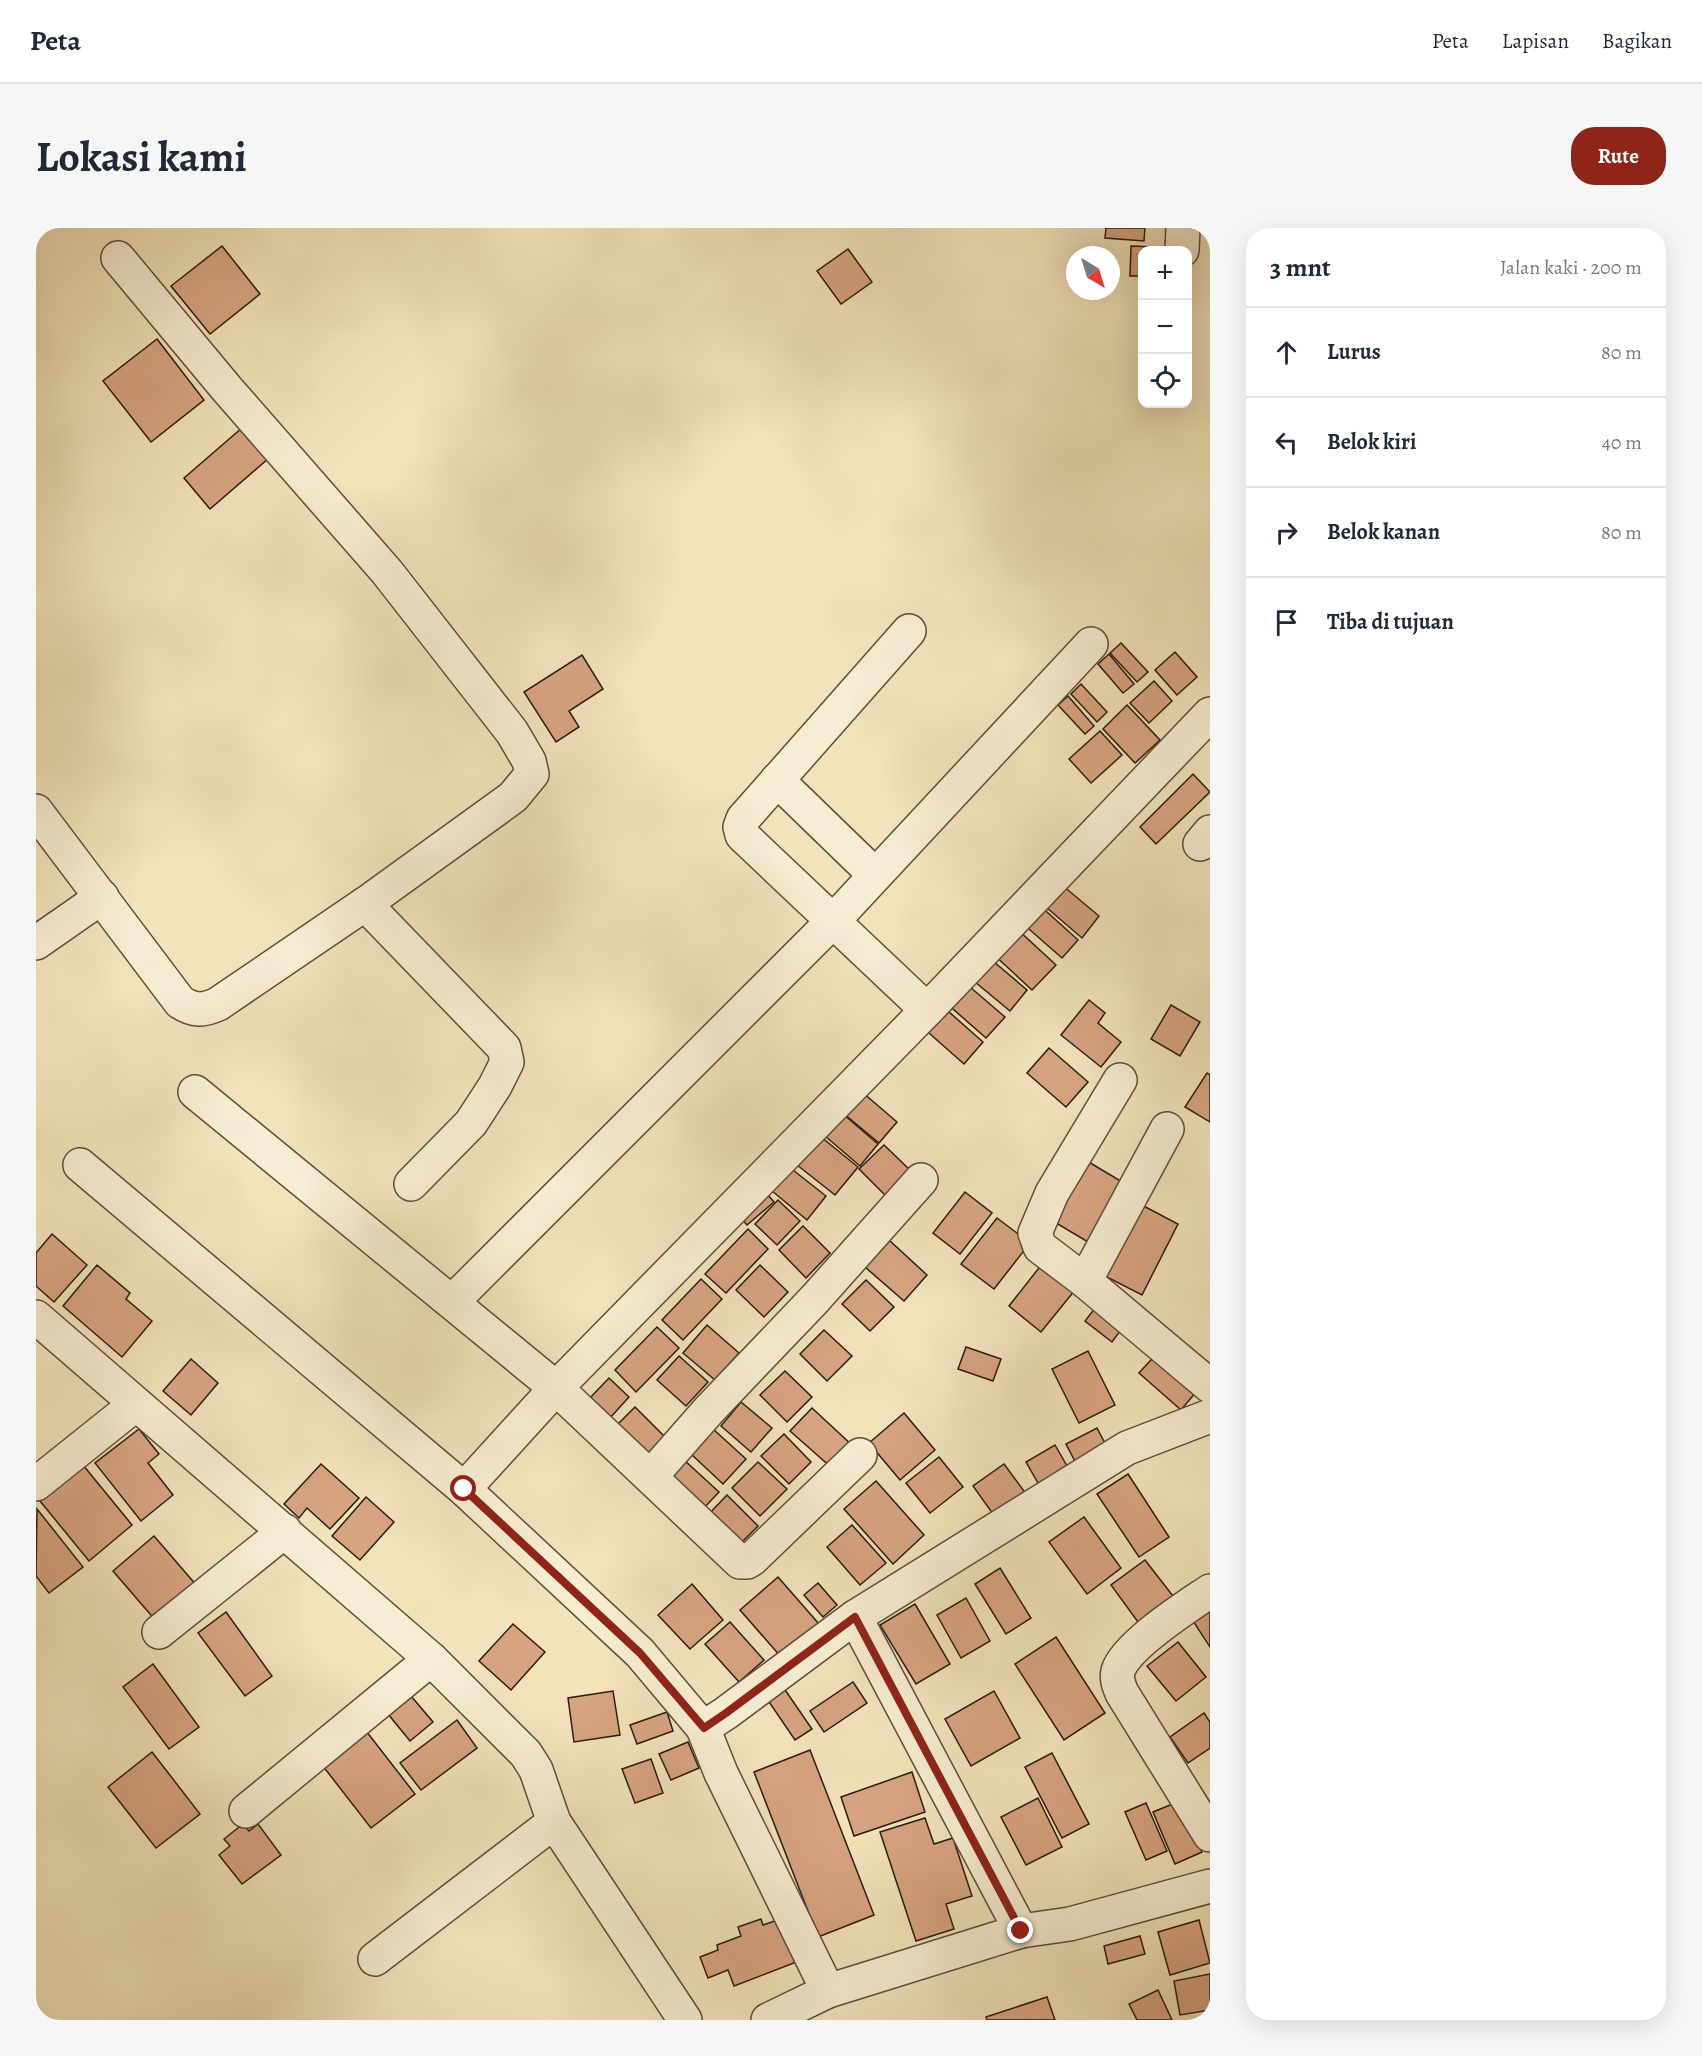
<!DOCTYPE html>
<html lang="id">
<meta charset="utf-8">
<style>
:root{--surface:#fff;--page:#f6f6f7;--text:#1f2937;--muted:#747a83;--line:#e0e1e3;--accent:#8f2418}
body{margin:0;font-family:Alegreya,serif;background:var(--page);color:var(--text)}
.controls{position:absolute;right:18px;top:18px;display:grid;overflow:hidden;border-radius:12px;box-shadow:0 6px 24px #0002}
.controls button{width:54px;height:54px;display:grid;place-items:center;padding:0;border:0;border-bottom:2px solid var(--line);background:var(--surface);color:var(--text);font:30px sans-serif}
.compass{position:absolute;left:1030px;top:18px;width:54px;height:54px;border-radius:50%;background:var(--surface);box-shadow:0 6px 24px #0002;rotate:142deg}
.stop{position:absolute;width:18px;height:18px;margin:-14px;border:4px solid #8f2418;border-radius:50%;background:#fff}
.stop.end{background:#8f2418;border-color:#fff;box-shadow:0 2px 6px #0008}
.list{margin:0;padding:0;list-style:none}
h2{display:flex;justify-content:space-between;align-items:center;height:78px;margin:0;padding:0 24px;font-size:26px}
h2 small{font-size:20px;font-weight:400;color:var(--muted)}
.list li{display:grid;grid-template-columns:39px 1fr auto;gap:18px;align-items:center;box-sizing:border-box;height:90px;padding:0 24px;border-top:2px solid var(--line)}
.list b{display:block;font-size:22px;white-space:nowrap}
.list em{font-size:20px;font-style:normal;color:var(--muted)}
.icon{flex:none;width:33px;height:33px;fill:none;stroke:currentColor;stroke-width:2;stroke-linecap:round;stroke-linejoin:round}
.map{position:relative;flex:none;width:1174px;height:1792px;overflow:hidden;border-radius:24px}
header{display:flex;align-items:center;gap:36px;box-sizing:border-box;height:84px;padding:0 30px;background:var(--surface);border-bottom:2px solid var(--line)}
header strong{font-size:28px}
nav{display:flex;gap:33px;margin-inline-start:auto;font-size:21px}
.intro{display:flex;align-items:center;justify-content:space-between;box-sizing:border-box;height:144px;padding:0 36px}
h1{margin:0;font-size:42px}
.button{padding:15px 27px;border-radius:24px;background:var(--accent);color:#fff;font-size:21px;font-weight:700}
main{display:flex;gap:36px;padding:0 36px}
aside{flex:1;background:var(--surface);border-radius:24px;box-shadow:0 6px 24px #0002}
.map>svg:first-child{display:block}
.building{fill:#d7a481;stroke:#2c1a10;stroke-width:1.5}
.lines{fill:none;stroke-linecap:round;stroke-linejoin:round}
.minor-casing{stroke:#5e4c3b;stroke-width:36}
.minor{stroke:#f7edd3;stroke-width:33}
.route{stroke:#8f2418;stroke-width:8}
</style>
<header>
<strong>Peta</strong>
<nav><a>Peta</a><a>Lapisan</a><a>Bagikan</a></nav>
</header>
<div class="intro"><h1>Lokasi kami</h1><a class="button">Rute</a></div>
<main>
<div class="map">
<svg width="1174" height="1792" viewBox="0 0 1174 1792">
<rect width="100%" height="100%" fill="#f2e3bb"/>
<filter id="stains"><feTurbulence type="fractalNoise" baseFrequency=".00333" numOctaves="4"/><feColorMatrix values="0 0 0 0 .2 0 0 0 0 .09 0 0 0 0 .02 0 0 0 .5 -.17"/></filter>
<radialGradient id="worn" r=".72"><stop offset=".6" stop-color="#630" stop-opacity="0"/><stop offset="1" stop-color="#630" stop-opacity=".3"/></radialGradient>
<g class="building">
<path d="M1070,0H1109L1108,13L1069,10Z"/>
<path d="M186,18L224,66L174,106L135,58Z"/>
<path d="M1095,18L1119,19V22H1106V48H1094Z"/>
<path d="M812,21L836,54L805,76L781,43Z"/>
<path d="M121,111L168,172L115,214L67,153Z"/>
<path d="M207,199L233,230L174,281L148,250Z"/>
<path d="M1085,415L1112,444L1101,454L1074,425Z"/>
<path d="M1139,424L1161,449L1141,467L1119,442Z"/>
<path d="M1073,426L1098,456L1087,465L1062,436Z"/>
<path d="M546,427L567,461L533,483L543,499L520,514L488,464Z"/>
<path d="M1118,453L1136,473L1113,495L1094,475Z"/>
<path d="M1045,456L1071,484L1061,494L1035,466Z"/>
<path d="M1032,468L1058,498L1049,506L1022,477Z"/>
<path d="M1091,477L1124,512L1099,535L1067,501Z"/>
<path d="M1064,503L1086,527L1055,555L1033,531Z"/>
<path d="M1157,546L1174,564L1120,616L1104,599Z"/>
<path d="M1020,652L1063,688L1046,710L1003,673Z"/>
<path d="M1001,675L1042,712L1026,730L985,694Z"/>
<path d="M979,699L1020,737L996,762L956,725Z"/>
<path d="M951,728L991,762L974,783L933,749Z"/>
<path d="M927,753L969,789L950,810L909,774Z"/>
<path d="M1053,772L1069,785L1062,795L1085,814L1065,839L1025,807Z"/>
<path d="M904,776L947,814L928,836L885,798Z"/>
<path d="M1135,777L1164,794L1144,828L1115,811Z"/>
<path d="M1013,820L1052,854L1030,879L991,845Z"/>
<path d="M1171,845L1174,847V894L1149,879Z"/>
<path d="M819,858L861,894L843,915L801,880Z"/>
<path d="M800,880L842,916L824,938L782,902Z"/>
<path d="M779,904L822,939L799,967L756,933Z"/>
<path d="M848,917L875,943L850,968L823,941Z"/>
<path d="M1051,933L1088,955L1052,1014L1015,992Z"/>
<path d="M748,935L790,968L771,992L730,958Z"/>
<path d="M726,960L738,974L711,997L699,983Z"/>
<path d="M929,964L956,985L924,1026L897,1005Z"/>
<path d="M742,972L764,993L741,1017L719,996Z"/>
<path d="M1100,974L1142,996L1106,1067L1063,1045Z"/>
<path d="M961,990L994,1015L958,1061L925,1036Z"/>
<path d="M767,998L794,1025L770,1050L743,1022Z"/>
<path d="M712,1001L732,1021L690,1065L669,1046Z"/>
<path d="M16,1006L51,1037L18,1074L0,1058V1025Z"/>
<path d="M853,1012L891,1047L868,1073L829,1039Z"/>
<path d="M1010,1031L1043,1057L1005,1104L973,1078Z"/>
<path d="M61,1037L94,1065L90,1071L116,1093L86,1129L27,1078Z"/>
<path d="M724,1037L752,1064L728,1089L700,1062Z"/>
<path d="M665,1051L686,1071L647,1112L626,1092Z"/>
<path d="M830,1052L858,1079L834,1103L806,1076Z"/>
<path d="M1063,1075L1090,1095L1076,1114L1049,1093Z"/>
<path d="M671,1097L703,1125L679,1152L647,1125Z"/>
<path d="M621,1099L643,1120L600,1164L579,1142Z"/>
<path d="M788,1102L816,1128L791,1153L764,1126Z"/>
<path d="M930,1119L965,1131L957,1153L922,1141Z"/>
<path d="M1124,1122L1165,1158L1145,1182L1103,1145Z"/>
<path d="M1052,1123L1079,1177L1043,1195L1016,1141Z"/>
<path d="M643,1128L672,1154L650,1178L621,1152Z"/>
<path d="M155,1131L182,1155L155,1187L127,1163Z"/>
<path d="M749,1143L776,1169L751,1194L724,1167Z"/>
<path d="M573,1150L593,1169L573,1191L552,1172Z"/>
<path d="M705,1174L736,1200L715,1224L685,1198Z"/>
<path d="M599,1179L630,1210L612,1229L581,1197Z"/>
<path d="M776,1180L817,1218L797,1241L754,1203Z"/>
<path d="M868,1185L899,1222L864,1252L833,1215Z"/>
<path d="M1061,1200L1072,1221L1041,1237L1030,1216Z"/>
<path d="M103,1201L123,1226L112,1235L137,1267L105,1293L59,1235Z"/>
<path d="M677,1201L710,1231L687,1256L655,1226Z"/>
<path d="M748,1206L775,1234L753,1256L725,1228Z"/>
<path d="M1019,1217L1035,1245L1006,1262L990,1234Z"/>
<path d="M903,1229L927,1259L894,1285L870,1255Z"/>
<path d="M647,1231L683,1264L665,1283L629,1250Z"/>
<path d="M722,1234L751,1261L724,1288L696,1260Z"/>
<path d="M285,1236L323,1270L294,1301L271,1280L263,1290L248,1276Z"/>
<path d="M968,1236L993,1270L962,1293L937,1258Z"/>
<path d="M47,1237L96,1297L53,1333L4,1273Z"/>
<path d="M1092,1246L1133,1309L1103,1329L1061,1266Z"/>
<path d="M840,1253L888,1307L857,1336L808,1281Z"/>
<path d="M691,1267L722,1298L701,1319L670,1289Z"/>
<path d="M330,1269L358,1294L324,1332L296,1308Z"/>
<path d="M1,1281L47,1339L13,1365L0,1348Z"/>
<path d="M1048,1289L1085,1340L1051,1366L1013,1314Z"/>
<path d="M816,1297L850,1335L824,1357L791,1319Z"/>
<path d="M118,1308L161,1358L120,1393L77,1343Z"/>
<path d="M1109,1332L1137,1368L1102,1394L1075,1357Z"/>
<path d="M964,1340L995,1390L970,1406L939,1356Z"/>
<path d="M742,1349L783,1396L745,1429L704,1382Z"/>
<path d="M782,1355L801,1377L787,1389L768,1367Z"/>
<path d="M656,1356L687,1392L654,1421L622,1387Z"/>
<path d="M930,1370L954,1413L925,1430L901,1387Z"/>
<path d="M879,1376L914,1436L880,1456L844,1397Z"/>
<path d="M1174,1381V1419L1157,1393Z"/>
<path d="M190,1384L236,1448L209,1468L162,1405Z"/>
<path d="M694,1394L728,1432L703,1454L669,1416Z"/>
<path d="M477,1396L509,1424L475,1462L443,1433Z"/>
<path d="M1020,1409L1069,1485L1028,1512L979,1436Z"/>
<path d="M1142,1414L1170,1449L1140,1473L1111,1438Z"/>
<path d="M117,1436L163,1499L133,1521L87,1459Z"/>
<path d="M817,1454L831,1475L788,1504L774,1483Z"/>
<path d="M745,1456L776,1501L759,1512L729,1468Z"/>
<path d="M577,1463L584,1507L538,1514L532,1470Z"/>
<path d="M958,1463L984,1510L935,1538L909,1491Z"/>
<path d="M375,1468L397,1494L374,1513L352,1486Z"/>
<path d="M631,1484L637,1503L601,1516L594,1497Z"/>
<path d="M1168,1485L1174,1494V1520L1152,1535L1134,1509Z"/>
<path d="M421,1492L441,1520L385,1562L364,1535Z"/>
<path d="M327,1499L379,1566L335,1600L283,1533Z"/>
<path d="M652,1514L663,1540L635,1552L623,1526Z"/>
<path d="M774,1522L838,1687L782,1709L718,1544Z"/>
<path d="M116,1524L164,1586L120,1620L72,1559Z"/>
<path d="M1016,1525L1053,1596L1026,1610L989,1539Z"/>
<path d="M615,1531L627,1565L599,1575L586,1541Z"/>
<path d="M876,1544L889,1584L818,1608L805,1569Z"/>
<path d="M1002,1570L1026,1619L990,1637L965,1589Z"/>
<path d="M1144,1573L1166,1624L1139,1636L1117,1584Z"/>
<path d="M1110,1575L1131,1623L1110,1632L1089,1584Z"/>
<path d="M889,1590L898,1616L917,1610L936,1668L910,1676L918,1701L880,1713L844,1604Z"/>
<path d="M207,1596L213,1603L222,1596L245,1627L206,1656L183,1627L194,1618L188,1611Z"/>
<path d="M747,1690L763,1733L698,1758L692,1742L672,1750L664,1729L682,1722L681,1717L705,1708L702,1699L725,1691L727,1697Z"/>
<path d="M1163,1692L1174,1735L1134,1747L1122,1704Z"/>
<path d="M1104,1708L1109,1726L1072,1736L1068,1718Z"/>
<path d="M1174,1746V1782L1144,1787L1138,1753Z"/>
<path d="M1122,1762L1136,1792H1101L1093,1776Z"/>
<path d="M1011,1769L1019,1792H951L950,1789Z"/>
</g>
<g class="lines">
<g class="minor-casing">
<g id="minor">
<path d="M1146,22L1147,0"/>
<path d="M873,403L707,591L704,599L706,607L891,782"/>
<path d="M741,552L839,647"/>
<path d="M0,583L144,774C158,783 167,783 182,776L329,676L477,569L496,546L493,533L476,504L351,344L191,161L82,30"/>
<path d="M1164,616L1174,604"/>
<path d="M329,676L468,820L471,834L459,858L435,895L375,956"/>
<path d="M0,715L66,669"/>
<path d="M1084,852L1016,965L999,1005L1004,1019L1049,1053L1174,1158"/>
<path d="M159,864L520,1160L704,1334H711L716,1331L824,1227"/>
<path d="M44,937L428,1261L604,1425L667,1500"/>
<path d="M1049,1053L1131,901"/>
<path d="M416,1074L797,693L1055,416"/>
<path d="M0,1089L395,1431L490,1526L500,1542L518,1594L649,1792"/>
<path d="M615,1248L673,1182L778,1072L885,952"/>
<path d="M0,1256L100,1176"/>
<path d="M428,1261L520,1160L891,782L1174,486"/>
<path d="M1174,1363C1152,1378 1090,1417 1082,1443C1080,1451 1083,1458 1086,1465L1174,1607"/>
<path d="M819,1389L985,1703"/>
<path d="M123,1404L249,1303"/>
<path d="M210,1583L395,1431"/>
<path d="M339,1731L518,1594"/>
<path d="M792,1763L685,1545L667,1500L690,1485L819,1389L1091,1220L1174,1188"/>
<path d="M732,1792L792,1763L985,1703L1034,1696L1174,1658"/>
</g>
</g>
<use href="#minor" class="minor"/>
</g>
<g class="lines">
<path class="route" d="M428,1261L604,1425L668,1500L690,1485L819,1389L985,1703"/>
</g>
<rect width="100%" height="100%" filter="url(#stains)"/>
<rect width="100%" height="100%" fill="url(#worn)"/>
</svg>
<div class="controls">
<button>+</button>
<button>−</button>
<button><svg class="icon" aria-label="locate" viewBox="0 0 24 24"><circle cx="12" cy="12" r="6"/><path d="M12 2v4M12 18v4M2 12h4M18 12h4"/></svg></button>
</div>
<svg class="compass" viewBox="-18 -18 36 36"><path d="M0-13l5 13h-10z" fill="#e53935"/><path d="M0 13l5-13h-10z" fill="#747a83"/></svg>
<div class="stop" style="left:428px;top:1261px"></div>
<div class="stop end" style="left:985px;top:1703px"></div>
</div>
<aside>
<h2>3 mnt<small>Jalan kaki · 200 m</small></h2>
<ul class="list">
<li><svg class="icon" aria-label="ahead" viewBox="0 0 24 24"><path d="M12 20V5M6 11l6-6 6 6"/></svg><div><b>Lurus</b></div><em>80 m</em></li>
<li><svg class="icon" aria-label="left" viewBox="0 0 24 24"><path d="M17 20v-9H6M10 6l-5 5 5 5"/></svg><div><b>Belok kiri</b></div><em>40 m</em></li>
<li><svg class="icon" aria-label="right" viewBox="0 0 24 24"><path d="M7 20v-9h11M14 6l5 5-5 5"/></svg><div><b>Belok kanan</b></div><em>80 m</em></li>
<li><svg class="icon" aria-label="arrive" viewBox="0 0 24 24"><path d="M6 21V4h12l-3 4 3 4H6"/></svg><div><b>Tiba di tujuan</b></div></li>
</ul>
</aside>
</main>
